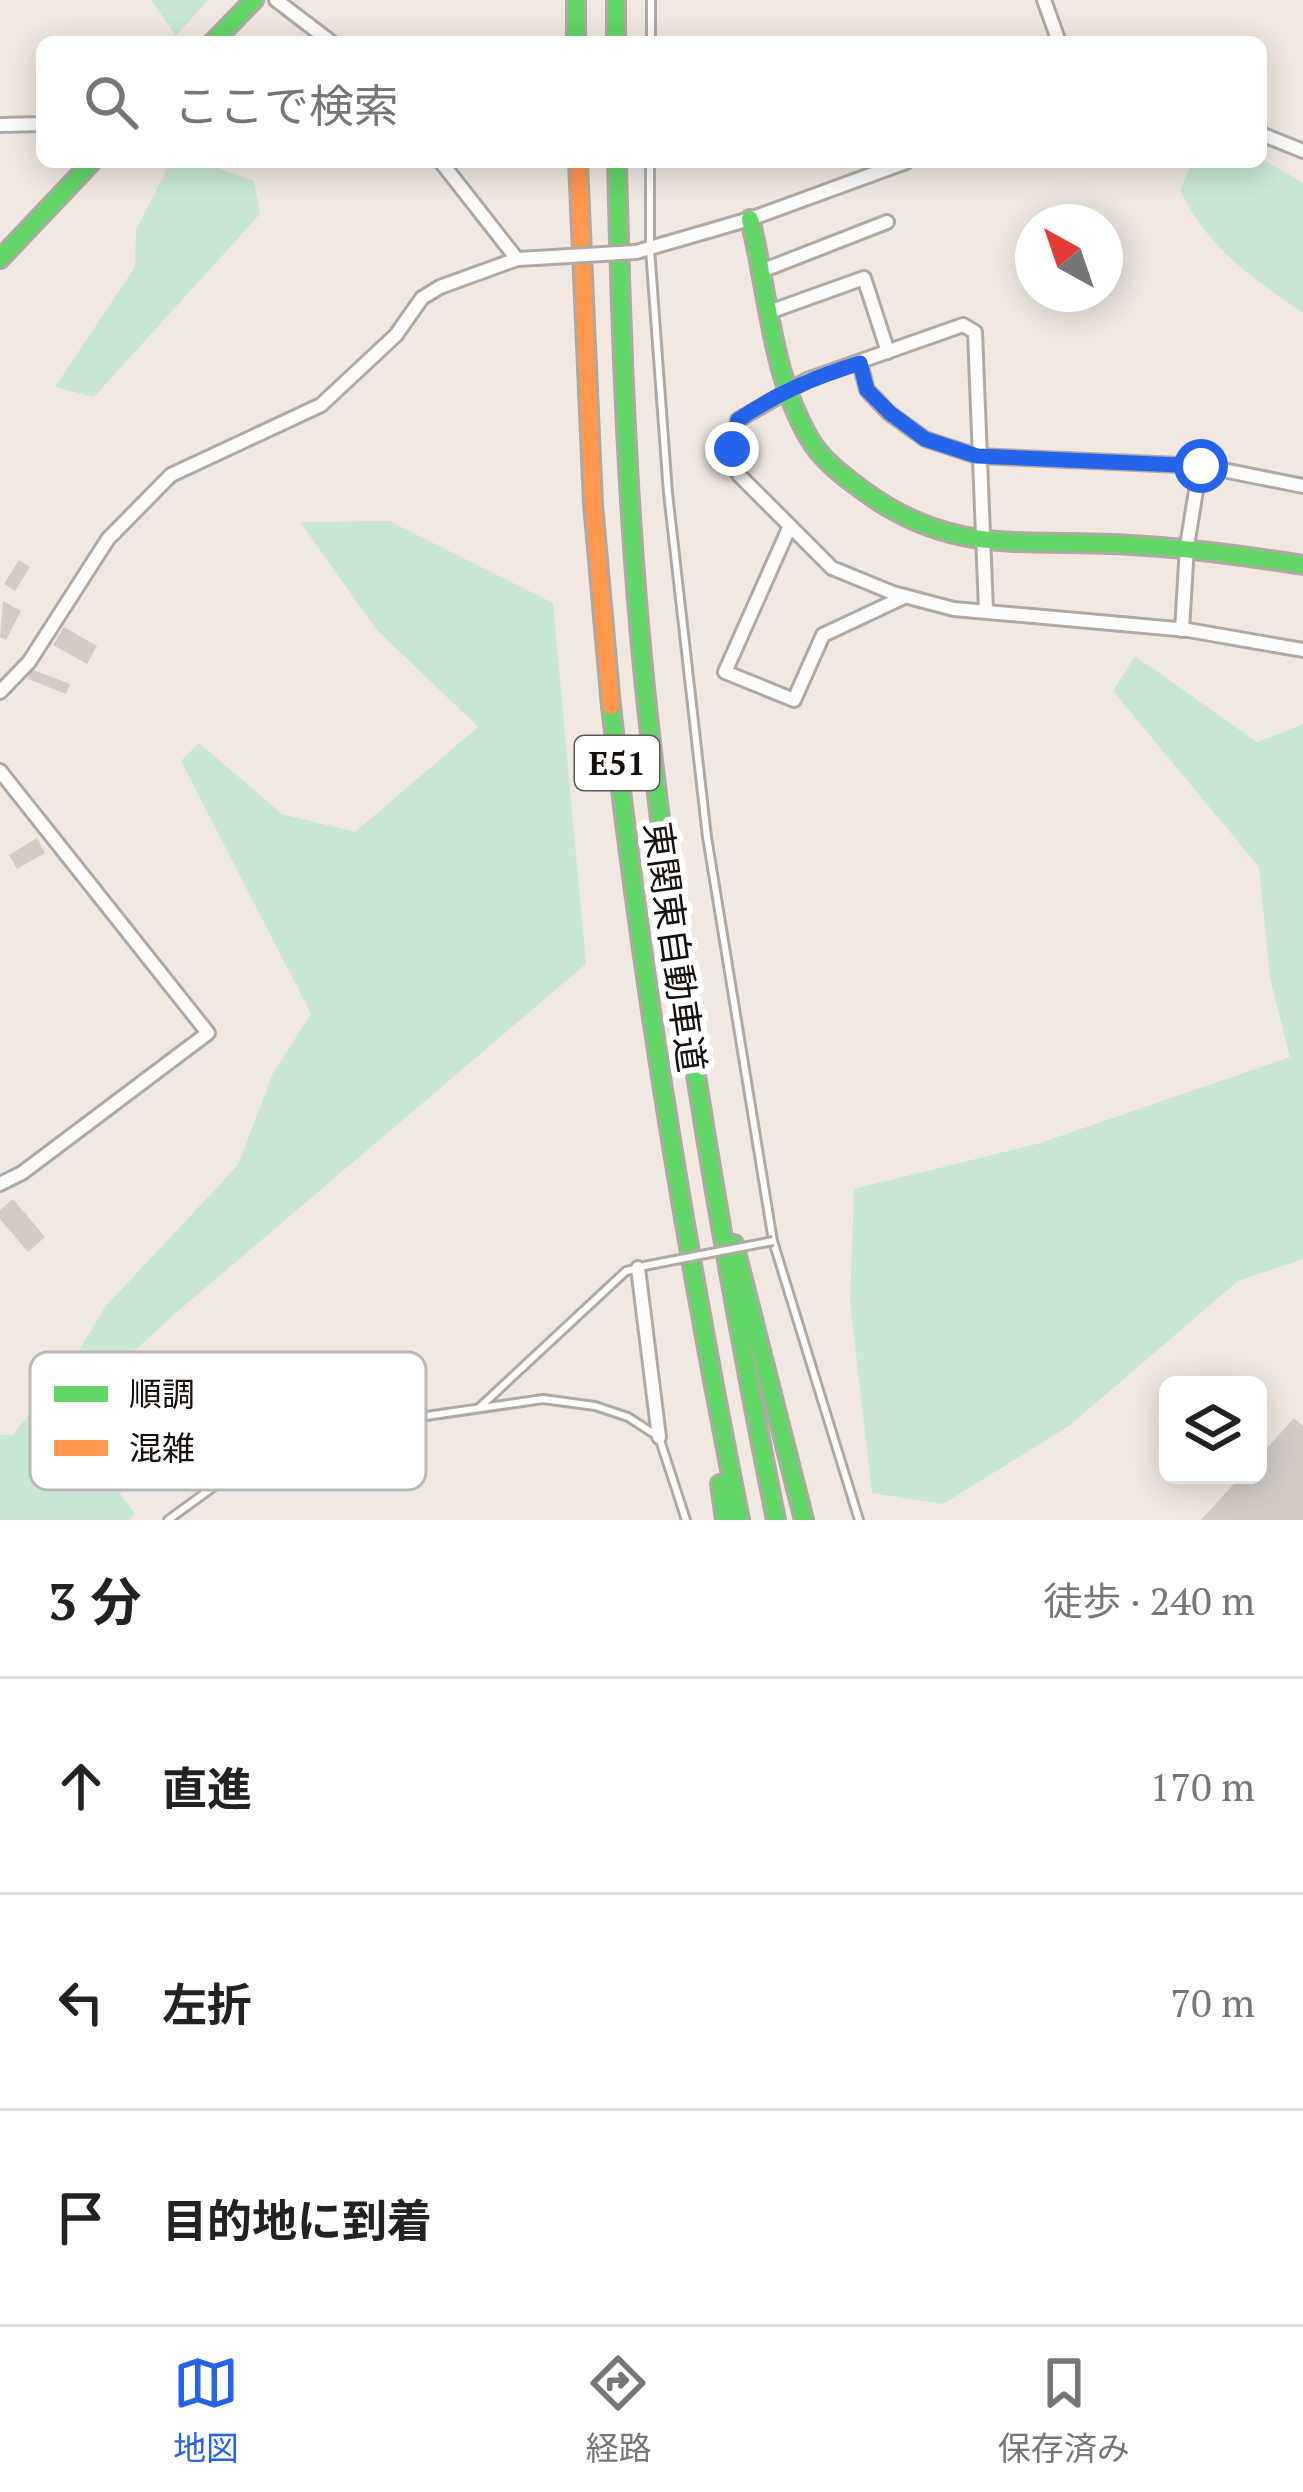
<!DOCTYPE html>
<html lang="ja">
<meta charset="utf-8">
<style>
:root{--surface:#fff;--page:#f2f2f2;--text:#222;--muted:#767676;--line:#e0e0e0;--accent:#2563eb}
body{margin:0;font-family:"PT Serif","Noto Sans JP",serif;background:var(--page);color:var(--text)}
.controls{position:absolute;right:36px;bottom:36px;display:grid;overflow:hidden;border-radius:18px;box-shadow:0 6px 30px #0003}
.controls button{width:108px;height:108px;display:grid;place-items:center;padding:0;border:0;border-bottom:3px solid var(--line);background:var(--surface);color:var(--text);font:60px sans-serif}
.compass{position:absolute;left:1015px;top:204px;width:108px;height:108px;border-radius:50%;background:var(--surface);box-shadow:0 6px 30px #0003;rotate:320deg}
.stop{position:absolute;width:36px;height:36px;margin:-27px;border:9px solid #2563eb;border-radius:50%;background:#fff}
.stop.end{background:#2563eb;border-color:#fff;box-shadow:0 3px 12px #0008}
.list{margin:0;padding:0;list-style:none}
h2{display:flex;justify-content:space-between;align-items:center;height:156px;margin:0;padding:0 48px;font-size:51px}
h2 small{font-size:39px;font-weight:400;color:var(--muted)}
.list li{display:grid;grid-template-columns:78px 1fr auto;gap:36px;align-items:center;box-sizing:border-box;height:216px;padding:0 48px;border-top:3px solid var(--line)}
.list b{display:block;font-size:45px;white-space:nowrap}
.list em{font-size:39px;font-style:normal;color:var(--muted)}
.icon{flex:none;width:66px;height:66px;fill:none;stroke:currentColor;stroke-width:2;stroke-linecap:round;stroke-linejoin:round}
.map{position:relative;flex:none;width:1303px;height:1520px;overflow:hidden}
.search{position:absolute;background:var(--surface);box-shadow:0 6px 30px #0003;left:36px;right:36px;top:36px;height:132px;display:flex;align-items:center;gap:30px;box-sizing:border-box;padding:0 42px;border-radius:18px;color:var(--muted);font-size:45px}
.sheet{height:804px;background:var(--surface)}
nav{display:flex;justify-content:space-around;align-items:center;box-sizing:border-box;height:168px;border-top:3px solid var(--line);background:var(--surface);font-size:33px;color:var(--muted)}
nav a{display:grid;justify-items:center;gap:6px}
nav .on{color:var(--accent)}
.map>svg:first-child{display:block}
.green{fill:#c8e8d4}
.building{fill:#d3cbc6}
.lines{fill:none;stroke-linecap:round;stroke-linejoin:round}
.lane-casing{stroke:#b0a9a3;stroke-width:12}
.street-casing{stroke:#b0a9a3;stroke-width:18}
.fast-casing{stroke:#b0a9a3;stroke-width:22}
.slow-casing{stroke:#b0a9a3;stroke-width:22}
.lane{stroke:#fdfcfa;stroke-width:6}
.street{stroke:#fdfcfa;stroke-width:12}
.fast{stroke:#63d668;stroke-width:16}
.slow{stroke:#ff974d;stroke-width:16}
.lane-bridge-casing{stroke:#b0a9a3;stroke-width:12;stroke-linecap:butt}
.street-bridge-casing{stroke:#b0a9a3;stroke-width:18;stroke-linecap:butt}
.lane-bridge{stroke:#fdfcfa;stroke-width:6}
.street-bridge{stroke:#fdfcfa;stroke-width:12}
.route{stroke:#2563eb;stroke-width:15}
.labels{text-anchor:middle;stroke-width:12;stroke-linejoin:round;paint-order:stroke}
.shield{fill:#fff;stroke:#5d5856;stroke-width:3}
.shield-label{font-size:33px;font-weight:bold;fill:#17110d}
.street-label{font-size:36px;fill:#17110d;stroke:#fff}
.key{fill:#fff;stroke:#b9b8b6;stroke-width:3}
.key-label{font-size:33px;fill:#17110d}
</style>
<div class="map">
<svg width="1303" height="1520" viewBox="0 0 1303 1520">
<rect width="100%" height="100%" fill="#f1e9e1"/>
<g class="green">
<path d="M151,0H208L176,36Z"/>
<path d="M1261,158L1303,183V313C1250,276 1209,250 1180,190L1193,162H1261Z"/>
<path d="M171,162H202L254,181L260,214L94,397L55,387L135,267L136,230Z"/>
<path d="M389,521L553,603L586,964L170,1318L64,1416L135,1514L129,1520H0V1435H12L68,1368L105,1307L238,1165L273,1073L311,1014L181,761L199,743L282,814L355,832L478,727L376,629L300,522Z"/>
<path d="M1135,656L1257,742L1303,724V1259L1238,1281L1069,1426L943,1504L872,1493L850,1302L854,1189L1040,1143L1290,1057L1270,978L1259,867L1113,691Z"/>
</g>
<g class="building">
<path d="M19,560L30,567L15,591L4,584Z"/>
<path d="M3,601L21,611L6,640L0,637Z"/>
<path d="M64,627L97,646L87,664L53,645Z"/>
<path d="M31,669L70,684L66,694L28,679Z"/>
<path d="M37,838L45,853L17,869L9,855Z"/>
<path d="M13,1199L45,1237L28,1252L0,1219V1210Z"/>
<path d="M1294,1418L1303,1426V1520H1201L1242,1475H1258V1458Z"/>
</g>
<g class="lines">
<g class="lane-casing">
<g id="lane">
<path d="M651,42V0"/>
<path d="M650,162V249L668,493L707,837L773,1241L859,1520"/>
<path d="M480,1407L626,1271L635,1269"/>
<path d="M168,1520L245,1464L297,1442L351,1427L543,1399L595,1406L628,1417L659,1437L686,1520"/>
</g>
</g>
<g class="street-casing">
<g id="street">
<path d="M276,0L331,42"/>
<path d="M1044,0L1059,42"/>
<path d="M0,125L42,124"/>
<path d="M1261,134L1303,151"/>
<path d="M441,162L517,259"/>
<path d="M636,252L750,219L906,162"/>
<path d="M764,270L887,222"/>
<path d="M769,312L864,278L888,352"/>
<path d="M860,363L867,390L889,413L925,439L977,456L1203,466L1303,486"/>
<path d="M790,526L725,672L794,700L823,635L904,597"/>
<path d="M986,611L975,332L963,325L807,380L738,420L732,449L739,475L832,568L893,593L954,609L1188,630L1303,650"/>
<path d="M1182,630L1187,546L1200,466"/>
<path d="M0,692L29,662L108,539L171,475L321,405L396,335L422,298L440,287L517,259L536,258"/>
<path d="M0,771L208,1033L22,1173L0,1184"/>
<path d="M638,1268L659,1437"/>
</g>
</g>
<g class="fast-casing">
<g id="fast">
<path d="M576,0V42"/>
<path d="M616,0V42"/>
<path d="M213,42L254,0"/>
<path d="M617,162C621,334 627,507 644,678C673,961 720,1241 776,1520"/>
<path d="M750,219C768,291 771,373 809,438C821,459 842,475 861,489C953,558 1025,538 1131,545C1189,548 1246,556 1303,565"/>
<path d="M0,259L92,162"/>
<path d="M611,706C642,980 686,1250 740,1520"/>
<path d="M734,1244L804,1520"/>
<path d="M720,1484L725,1520"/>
</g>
</g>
<g class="slow-casing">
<path id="slow" d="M578,162L593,504L611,706"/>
</g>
<use href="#lane" class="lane"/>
<use href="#street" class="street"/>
<use href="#fast" class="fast"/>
<use href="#slow" class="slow"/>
<g class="lane-bridge-casing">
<path id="lane-bridge" d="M644,1266L773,1241"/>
</g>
<g class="street-bridge-casing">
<path id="street-bridge" d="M536,258L636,252"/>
</g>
<use href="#lane-bridge" class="lane-bridge"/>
<use href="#street-bridge" class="street-bridge"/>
</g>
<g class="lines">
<path class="route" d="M732,449L738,420C777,393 815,377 860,363L867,390L890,413L925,439L977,456L1201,466"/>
</g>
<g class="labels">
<rect class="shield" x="575" y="736" width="84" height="54" rx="9"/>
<g class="shield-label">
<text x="617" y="775">E51</text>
</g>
<g class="street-label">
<text transform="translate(675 947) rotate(82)" y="13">東関東自動車道</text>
</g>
</g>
<rect x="30" y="1352" width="396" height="138" rx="18" class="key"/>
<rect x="54" y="1386" width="54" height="16" fill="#63d668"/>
<rect x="54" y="1440" width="54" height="16" fill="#ff974d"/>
<g class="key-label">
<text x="129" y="1406">順調</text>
<text x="129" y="1460">混雑</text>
</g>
</svg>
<div class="controls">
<button><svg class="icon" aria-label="layers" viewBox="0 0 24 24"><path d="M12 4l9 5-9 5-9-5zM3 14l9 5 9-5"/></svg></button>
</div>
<svg class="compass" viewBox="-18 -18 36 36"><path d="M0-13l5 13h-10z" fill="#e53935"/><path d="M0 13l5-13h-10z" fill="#767676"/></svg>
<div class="stop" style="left:1201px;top:466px"></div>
<div class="stop end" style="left:732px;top:449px"></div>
<div class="search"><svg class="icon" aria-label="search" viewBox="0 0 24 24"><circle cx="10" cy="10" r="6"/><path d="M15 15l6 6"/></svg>ここで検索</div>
</div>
<section class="sheet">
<h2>3 分<small>徒歩 · 240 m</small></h2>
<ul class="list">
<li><svg class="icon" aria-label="ahead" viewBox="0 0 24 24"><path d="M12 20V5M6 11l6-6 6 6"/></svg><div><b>直進</b></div><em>170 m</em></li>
<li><svg class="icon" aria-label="left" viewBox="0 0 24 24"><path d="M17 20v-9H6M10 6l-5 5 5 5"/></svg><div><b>左折</b></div><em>70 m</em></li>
<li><svg class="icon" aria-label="arrive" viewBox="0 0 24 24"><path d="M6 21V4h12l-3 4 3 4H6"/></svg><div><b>目的地に到着</b></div></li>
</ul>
</section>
<nav>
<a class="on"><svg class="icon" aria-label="map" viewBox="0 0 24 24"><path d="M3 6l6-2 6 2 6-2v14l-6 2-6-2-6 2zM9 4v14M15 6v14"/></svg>地図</a>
<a><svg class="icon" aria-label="directions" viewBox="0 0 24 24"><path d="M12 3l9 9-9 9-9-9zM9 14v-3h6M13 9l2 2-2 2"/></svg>経路</a>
<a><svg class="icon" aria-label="saved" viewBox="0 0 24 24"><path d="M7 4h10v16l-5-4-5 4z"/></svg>保存済み</a>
</nav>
